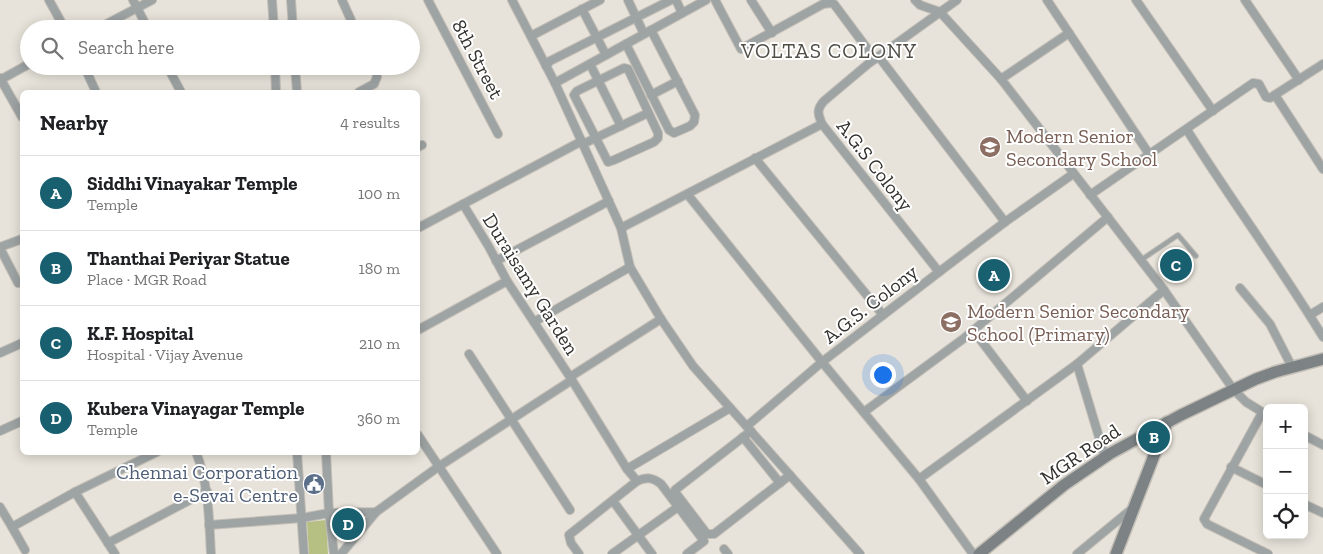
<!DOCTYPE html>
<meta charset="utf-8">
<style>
:root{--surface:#fff;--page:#f2f2f2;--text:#202124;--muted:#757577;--line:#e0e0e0;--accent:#185f70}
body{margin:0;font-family:"Zilla Slab",serif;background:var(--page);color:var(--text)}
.controls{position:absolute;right:15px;bottom:15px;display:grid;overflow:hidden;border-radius:8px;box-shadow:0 2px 12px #0003}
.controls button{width:45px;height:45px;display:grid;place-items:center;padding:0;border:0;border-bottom:1px solid var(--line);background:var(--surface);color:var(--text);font:25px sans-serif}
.you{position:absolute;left:882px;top:374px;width:18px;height:18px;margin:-12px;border:4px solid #fff;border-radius:50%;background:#1a73e8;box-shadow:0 0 0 8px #1a73e833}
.badge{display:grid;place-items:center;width:32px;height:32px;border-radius:50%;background:var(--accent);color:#fff;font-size:16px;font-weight:700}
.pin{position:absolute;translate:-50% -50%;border:2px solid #fff;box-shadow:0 1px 5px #0006}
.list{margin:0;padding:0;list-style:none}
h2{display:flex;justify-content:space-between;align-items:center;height:65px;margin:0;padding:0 20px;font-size:21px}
h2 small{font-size:16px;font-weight:400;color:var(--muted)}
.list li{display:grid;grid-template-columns:32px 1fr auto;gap:15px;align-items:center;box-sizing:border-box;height:75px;padding:0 20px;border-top:1px solid var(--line)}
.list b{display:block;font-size:19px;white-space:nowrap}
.list p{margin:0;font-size:16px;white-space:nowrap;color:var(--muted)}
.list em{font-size:16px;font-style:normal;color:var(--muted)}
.icon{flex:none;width:28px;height:28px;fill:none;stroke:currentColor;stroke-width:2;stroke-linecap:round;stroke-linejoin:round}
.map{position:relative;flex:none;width:1323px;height:554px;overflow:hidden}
.search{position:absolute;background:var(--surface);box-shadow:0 2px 12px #0003;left:20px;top:20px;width:400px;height:55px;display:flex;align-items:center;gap:12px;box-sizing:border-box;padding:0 18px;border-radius:28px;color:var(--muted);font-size:19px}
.panel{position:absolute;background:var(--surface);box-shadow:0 2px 12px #0003;left:20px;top:90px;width:400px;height:365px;border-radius:8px}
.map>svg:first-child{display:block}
.green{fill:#b6c082}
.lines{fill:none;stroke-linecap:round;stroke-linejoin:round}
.lane-casing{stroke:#c3bfb7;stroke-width:6}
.street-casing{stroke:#c3bfb7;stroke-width:10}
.secondary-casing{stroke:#c3bfb7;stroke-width:14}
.lane{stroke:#9ea3a4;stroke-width:4}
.street{stroke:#9ea3a4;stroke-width:8}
.secondary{stroke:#7d8385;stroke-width:11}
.labels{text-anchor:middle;stroke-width:4;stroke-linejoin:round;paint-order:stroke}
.street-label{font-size:20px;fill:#32312d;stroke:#fff}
.education-label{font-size:20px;fill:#785e54;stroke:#fff;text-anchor:start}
.service-label{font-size:20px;fill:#4e5e75;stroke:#fff;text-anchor:end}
.neighbourhood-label{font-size:21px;letter-spacing:1px;fill:#514e46;stroke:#fff}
</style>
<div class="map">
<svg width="1323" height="554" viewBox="0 0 1323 554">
<rect width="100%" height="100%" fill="#e7e3da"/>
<path class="green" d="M326,520L328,554H309L307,522Z"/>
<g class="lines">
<g class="lane-casing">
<path id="lane" d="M1141,260L1178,235L1196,256"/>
</g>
<g class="street-casing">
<g id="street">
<path d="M49,0L65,29"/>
<path d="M133,0L148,29"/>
<path d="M272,0L274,29"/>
<path d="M291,0L293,29"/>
<path d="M342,0L355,29"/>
<path d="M428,0L498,134"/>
<path d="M512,0L555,83L621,228L630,267L661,319L693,366L860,554"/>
<path d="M628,0L644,34"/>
<path d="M676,0L682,13"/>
<path d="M715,0L741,49L823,4L831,3L834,4L875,59"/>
<path d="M751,0L772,33"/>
<path d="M915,0L920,5L940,12L1001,79L1164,290L1233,389L1246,402L1267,415"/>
<path d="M1136,0L1213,111"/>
<path d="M1245,0L1299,80"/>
<path d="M582,9L606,55"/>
<path d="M97,29L152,0"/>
<path d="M1069,33L1149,154"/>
<path d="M531,36L600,0"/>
<path d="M626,44L669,130L674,133L690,126L694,122L695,115L651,30"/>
<path d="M879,57L1005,222"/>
<path d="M590,64L621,126"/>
<path d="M84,66L96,92"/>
<path d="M167,66L181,92"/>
<path d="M275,66L276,92"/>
<path d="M295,66L297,92"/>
<path d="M546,66L550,61L671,0"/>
<path d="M624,68L628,69L658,133V138L654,142L614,160L608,162L574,95L577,91Z"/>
<path d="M0,78L22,117"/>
<path d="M1001,79L1069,33L1047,0"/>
<path d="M0,80L29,64"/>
<path d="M555,83L706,0"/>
<path d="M359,92L374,84L377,77L375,66"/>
<path d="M651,95L678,81"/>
<path d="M1275,95L1323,169"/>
<path d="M822,124C818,114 816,110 824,101L868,64L957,0"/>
<path d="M1187,130C1231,200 1280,266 1323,337"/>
<path d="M583,144L648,113"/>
<path d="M418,147L422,145"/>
<path d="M755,158L883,315"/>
<path d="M688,195L822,362L919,479L973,554"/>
<path d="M1090,195L1253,83L1259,84L1266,97L1270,98L1323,64"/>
<path d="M463,204L489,247L507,281L570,377L627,469L637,481L569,535L571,543L579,554"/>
<path d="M418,228L582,141"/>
<path d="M621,228L822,124L939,272L1005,222L1073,174"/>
<path d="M0,247L22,239"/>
<path d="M0,248L18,283"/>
<path d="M496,261L609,201"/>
<path d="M1240,288L1270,324L1292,367"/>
<path d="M1310,315L1323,307"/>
<path d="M534,322L630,267"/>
<path d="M418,330L507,281"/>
<path d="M973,330L1027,401"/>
<path d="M0,353L22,343"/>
<path d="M469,354L570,510"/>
<path d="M1077,364L1105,457"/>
<path d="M570,377L661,319"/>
<path d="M864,412L963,339L1108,217"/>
<path d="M1262,413L1204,519L1207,524L1268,554"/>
<path d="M747,426L822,362L939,272"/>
<path d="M0,431L22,421"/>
<path d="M751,431L675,490V492L707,534H714L790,475"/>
<path d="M418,435L497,554"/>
<path d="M1304,435L1323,445"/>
<path d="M743,437L780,483"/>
<path d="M196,452C209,485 209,520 211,554"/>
<path d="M297,452L304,554"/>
<path d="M326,452L329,513L334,554"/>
<path d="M1231,467L1267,485"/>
<path d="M627,469L730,408"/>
<path d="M919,479L1077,364L1164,290"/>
<path d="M637,481C647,477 652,477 661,484L704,541L687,554"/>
<path d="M75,492L108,543"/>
<path d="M613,501L652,554"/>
<path d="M1304,504L1323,513"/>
<path d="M0,507L12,527"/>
<path d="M209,525L302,518L329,513L376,512L438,467L572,380"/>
<path d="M724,549L728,554"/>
<path d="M25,550L12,527L75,492L157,452"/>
<path d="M115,554L108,543L207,491"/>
<path d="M341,554L376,512"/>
<path d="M612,554L678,507"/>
<path d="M1077,554L1133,508"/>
</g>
</g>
<g class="secondary-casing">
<g id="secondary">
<path d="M979,554L1064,485L1111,453L1181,415L1256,379L1275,372L1323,359"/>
<path d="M1116,554L1167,422"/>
</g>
</g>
<use href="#lane" class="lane"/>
<use href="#street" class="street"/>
<use href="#secondary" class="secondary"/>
</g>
<defs>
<g id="school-disc" transform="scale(1.125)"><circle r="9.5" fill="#8d6e63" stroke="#fff"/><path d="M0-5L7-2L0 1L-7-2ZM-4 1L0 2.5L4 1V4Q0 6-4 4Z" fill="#fff"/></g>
<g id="civic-disc" transform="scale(1.125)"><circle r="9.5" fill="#5c6f8a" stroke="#fff"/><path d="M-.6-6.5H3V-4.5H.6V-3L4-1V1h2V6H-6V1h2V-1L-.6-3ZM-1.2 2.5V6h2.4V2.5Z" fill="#fff"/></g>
</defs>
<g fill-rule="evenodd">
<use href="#school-disc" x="990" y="147"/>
<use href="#school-disc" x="951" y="322"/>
<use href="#civic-disc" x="314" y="484"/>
</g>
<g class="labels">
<g class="street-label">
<text transform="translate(478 59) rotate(62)" y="7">8th Street</text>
<text transform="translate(875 165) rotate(52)" y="7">A.G.S Colony</text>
<text transform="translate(531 284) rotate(58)" y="7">Duraisamy Garden</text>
<text transform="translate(870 304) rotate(-38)" y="7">A.G.S. Colony</text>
<text transform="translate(1080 454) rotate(-34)" y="7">MGR Road</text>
</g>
<g class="education-label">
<text x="1006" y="143">Modern Senior<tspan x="1006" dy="23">Secondary School</tspan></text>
<text x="967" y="318">Modern Senior Secondary<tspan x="967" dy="23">School (Primary)</tspan></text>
</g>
<g class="service-label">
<text x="298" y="479">Chennai Corporation<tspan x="298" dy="23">e-Sevai Centre</tspan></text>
</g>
<g class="neighbourhood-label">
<text x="829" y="58">VOLTAS COLONY</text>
</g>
</g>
</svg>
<div class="controls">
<button>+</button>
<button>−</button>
<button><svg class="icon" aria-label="locate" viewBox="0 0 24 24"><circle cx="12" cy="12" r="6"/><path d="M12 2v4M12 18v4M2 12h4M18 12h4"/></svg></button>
</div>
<div class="you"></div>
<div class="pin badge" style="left:994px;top:275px">A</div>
<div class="pin badge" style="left:1154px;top:437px">B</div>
<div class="pin badge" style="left:1176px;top:265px">C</div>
<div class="pin badge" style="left:348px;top:524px">D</div>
<div class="search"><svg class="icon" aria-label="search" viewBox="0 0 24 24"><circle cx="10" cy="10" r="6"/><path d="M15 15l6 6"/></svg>Search here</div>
<section class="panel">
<h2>Nearby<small>4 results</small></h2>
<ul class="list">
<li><span class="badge">A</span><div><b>Siddhi Vinayakar Temple</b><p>Temple</p></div><em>100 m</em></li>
<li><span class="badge">B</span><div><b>Thanthai Periyar Statue</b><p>Place · MGR Road</p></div><em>180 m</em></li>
<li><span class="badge">C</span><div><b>K.F. Hospital</b><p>Hospital · Vijay Avenue</p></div><em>210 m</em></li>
<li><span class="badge">D</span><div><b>Kubera Vinayagar Temple</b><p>Temple</p></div><em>360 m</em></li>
</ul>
</section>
</div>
